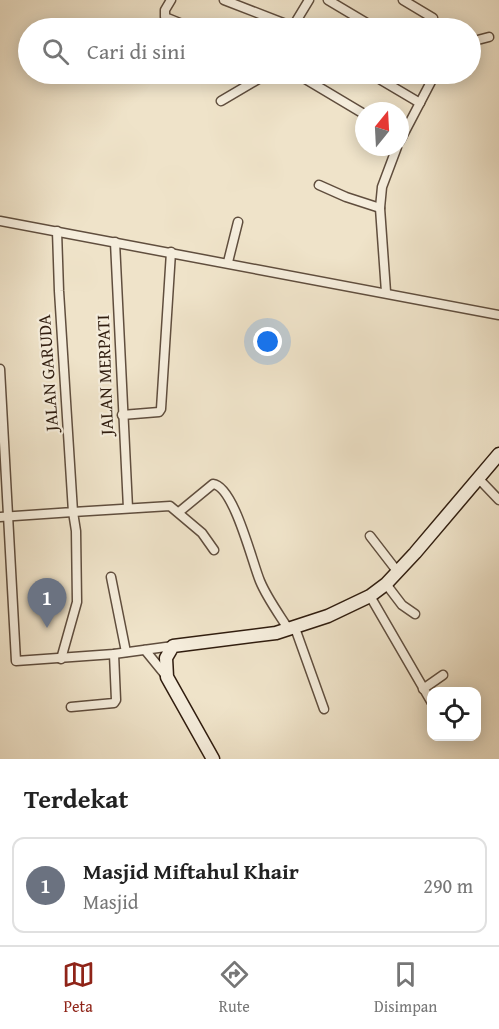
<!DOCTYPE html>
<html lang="id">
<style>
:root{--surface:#fff;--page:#f6f6f6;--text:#222;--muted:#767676;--line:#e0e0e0;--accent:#8f2418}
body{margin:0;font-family:"Gentium Book Plus",serif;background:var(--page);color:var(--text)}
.controls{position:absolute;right:18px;bottom:18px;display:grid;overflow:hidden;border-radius:12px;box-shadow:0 3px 15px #0003}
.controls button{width:54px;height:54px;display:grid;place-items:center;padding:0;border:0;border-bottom:2px solid var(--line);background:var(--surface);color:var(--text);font:30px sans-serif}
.compass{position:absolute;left:355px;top:102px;width:54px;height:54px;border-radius:50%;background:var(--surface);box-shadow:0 3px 15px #0003;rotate:18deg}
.you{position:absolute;left:268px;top:342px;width:21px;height:21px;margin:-15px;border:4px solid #fff;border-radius:50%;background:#1a73e8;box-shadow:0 0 0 9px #1a73e833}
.badge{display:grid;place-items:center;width:39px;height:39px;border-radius:50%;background:var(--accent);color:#fff;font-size:20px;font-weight:700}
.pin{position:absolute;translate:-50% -50px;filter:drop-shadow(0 2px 3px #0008)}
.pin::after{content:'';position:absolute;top:32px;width:21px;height:18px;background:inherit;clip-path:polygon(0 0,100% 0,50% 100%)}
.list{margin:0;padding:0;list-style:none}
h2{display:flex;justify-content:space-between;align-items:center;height:78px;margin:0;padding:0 24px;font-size:26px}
h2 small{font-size:20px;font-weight:400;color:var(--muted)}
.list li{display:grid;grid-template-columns:39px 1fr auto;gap:18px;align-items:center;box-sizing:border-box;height:96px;margin:0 12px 12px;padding:0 12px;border:2px solid var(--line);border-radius:12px}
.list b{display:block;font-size:22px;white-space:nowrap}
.list p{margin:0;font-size:20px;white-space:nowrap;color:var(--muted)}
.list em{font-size:20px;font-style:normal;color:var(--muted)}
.icon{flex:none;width:33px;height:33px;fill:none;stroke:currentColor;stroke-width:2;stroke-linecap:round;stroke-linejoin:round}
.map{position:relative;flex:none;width:499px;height:759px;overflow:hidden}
.search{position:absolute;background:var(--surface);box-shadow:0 3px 15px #0003;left:18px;right:18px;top:18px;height:66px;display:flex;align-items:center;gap:15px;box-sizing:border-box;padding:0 21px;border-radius:33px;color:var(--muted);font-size:22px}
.sheet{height:186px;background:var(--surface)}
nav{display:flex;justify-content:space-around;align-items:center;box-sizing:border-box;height:84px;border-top:2px solid var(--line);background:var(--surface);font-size:16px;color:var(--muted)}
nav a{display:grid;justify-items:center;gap:3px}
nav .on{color:var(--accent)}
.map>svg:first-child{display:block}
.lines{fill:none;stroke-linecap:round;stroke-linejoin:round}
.minor-casing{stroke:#604e3e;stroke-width:11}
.secondary-casing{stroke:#301d0f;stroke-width:15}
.minor{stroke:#f5eddc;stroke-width:8}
.secondary{stroke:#f5eddc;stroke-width:12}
.labels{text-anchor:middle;stroke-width:4.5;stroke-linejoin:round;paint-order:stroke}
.street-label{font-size:18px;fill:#301d0f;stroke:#f5eddc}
</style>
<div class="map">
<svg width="499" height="759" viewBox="0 0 499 759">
<rect width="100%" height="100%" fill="#efe3c9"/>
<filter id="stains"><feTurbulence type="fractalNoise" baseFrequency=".00333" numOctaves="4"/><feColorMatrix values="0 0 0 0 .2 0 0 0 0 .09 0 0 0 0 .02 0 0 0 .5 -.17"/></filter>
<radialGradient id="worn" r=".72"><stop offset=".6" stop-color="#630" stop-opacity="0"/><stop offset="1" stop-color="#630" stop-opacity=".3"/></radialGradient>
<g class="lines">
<g class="minor-casing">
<g id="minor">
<path d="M171,0L165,10V17L192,28"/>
<path d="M224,0L296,28"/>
<path d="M328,0L375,28"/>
<path d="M403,0L433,18"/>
<path d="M292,28L309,0"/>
<path d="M470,42L489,37"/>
<path d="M297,74L364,114"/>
<path d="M371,74L420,103"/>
<path d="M221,101L267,74"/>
<path d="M400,141L435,74"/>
<path d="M319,185L346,197L380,208"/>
<path d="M0,221L499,315"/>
<path d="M115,242L128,508"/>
<path d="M228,262L238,222"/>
<path d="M386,292L380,208L382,187L397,147"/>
<path d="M0,369L16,661L114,654L173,646"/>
<path d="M122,415L159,412L161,409L171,252"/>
<path d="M478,478L499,500"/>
<path d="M179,512L213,484C234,486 252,562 260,581C267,598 279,614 289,630"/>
<path d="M0,517L73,512L59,291L57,231"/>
<path d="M370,536L397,571"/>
<path d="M111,577L126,652"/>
<path d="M386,584L402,605L415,614"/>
<path d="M370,596L432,703"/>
<path d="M295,628L324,709"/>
<path d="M145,650L167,677"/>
<path d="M61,659L77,602L76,531L73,512L170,506L202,533L214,550"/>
<path d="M423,689L443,675"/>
<path d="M71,707L114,703L116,700L114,654"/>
</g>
</g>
<g class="secondary-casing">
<path id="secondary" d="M213,759L167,677L166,658L173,646L276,633L328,616L370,596L386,584L415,553L499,454"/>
</g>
<use href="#minor" class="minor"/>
<use href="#secondary" class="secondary"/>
</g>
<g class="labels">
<g class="street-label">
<text transform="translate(48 373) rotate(-94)" y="6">JALAN GARUDA</text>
<text transform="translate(105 375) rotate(-92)" y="6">JALAN MERPATI</text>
</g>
</g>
<rect width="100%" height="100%" filter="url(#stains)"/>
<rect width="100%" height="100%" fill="url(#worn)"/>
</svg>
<div class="controls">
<button><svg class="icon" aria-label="locate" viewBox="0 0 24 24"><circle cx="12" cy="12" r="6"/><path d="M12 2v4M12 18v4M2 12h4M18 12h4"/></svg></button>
</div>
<svg class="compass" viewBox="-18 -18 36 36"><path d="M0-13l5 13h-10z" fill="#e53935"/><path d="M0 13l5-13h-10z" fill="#767676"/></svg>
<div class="you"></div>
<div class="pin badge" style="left:47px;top:628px;background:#6b7280">1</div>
<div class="search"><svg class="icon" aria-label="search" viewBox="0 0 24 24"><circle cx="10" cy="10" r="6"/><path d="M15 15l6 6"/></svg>Cari di sini</div>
</div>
<section class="sheet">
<h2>Terdekat<small></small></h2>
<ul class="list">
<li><span class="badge" style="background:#6b7280">1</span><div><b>Masjid Miftahul Khair</b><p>Masjid</p></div><em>290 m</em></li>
</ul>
</section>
<nav>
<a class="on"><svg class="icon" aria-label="map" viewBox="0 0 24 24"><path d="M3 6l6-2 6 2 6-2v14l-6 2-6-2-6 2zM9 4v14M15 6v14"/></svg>Peta</a>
<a><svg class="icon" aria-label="directions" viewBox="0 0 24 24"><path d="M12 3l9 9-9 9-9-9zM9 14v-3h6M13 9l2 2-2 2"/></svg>Rute</a>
<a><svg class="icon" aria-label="saved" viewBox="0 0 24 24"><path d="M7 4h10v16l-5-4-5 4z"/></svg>Disimpan</a>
</nav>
